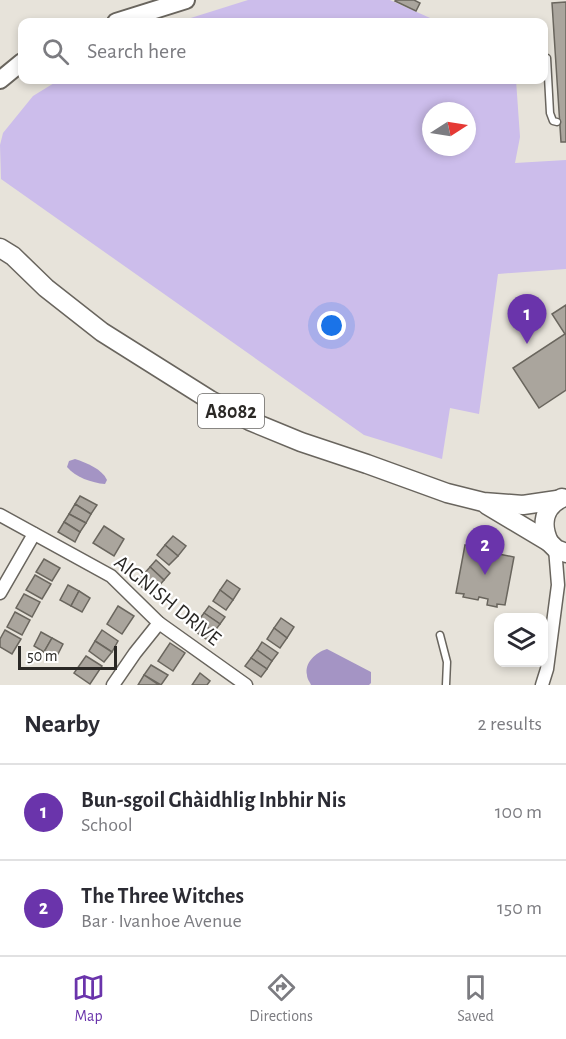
<!DOCTYPE html>
<meta charset="utf-8">
<style>
:root{--surface:#fff;--page:#f2f2f3;--text:#2b2b33;--muted:#7c7c81;--line:#e1e1e2;--accent:#6a34ab}
body{margin:0;font-family:"Alegreya Sans",sans-serif;background:var(--page);color:var(--text)}
.controls{position:absolute;right:18px;bottom:18px;display:grid;overflow:hidden;border-radius:12px;box-shadow:0 3px 9px #0003}
.controls button{width:54px;height:54px;display:grid;place-items:center;padding:0;border:0;border-bottom:2px solid var(--line);background:var(--surface);color:var(--text);font:30px sans-serif}
.compass{position:absolute;left:422px;top:102px;width:54px;height:54px;border-radius:50%;background:var(--surface);box-shadow:0 3px 9px #0003;rotate:78deg}
.scale{position:absolute;left:18px;bottom:15px;width:99px;box-sizing:border-box;padding-left:6px;border:3px solid #2a2825;border-top:0;font-size:16px;line-height:21px;white-space:nowrap;color:#2a2825;-webkit-text-stroke:4px #fff;paint-order:stroke}
.you{position:absolute;left:332px;top:326px;width:21px;height:21px;margin:-15px;border:4px solid #fff;border-radius:50%;background:#1a73e8;box-shadow:0 0 0 9px #1a73e833}
.badge{display:grid;place-items:center;width:39px;height:39px;border-radius:50%;background:var(--accent);color:#fff;font-size:20px;font-weight:700}
.pin{position:absolute;translate:-50% -50px;filter:drop-shadow(0 2px 3px #0008)}
.pin::after{content:'';position:absolute;top:32px;width:21px;height:18px;background:inherit;clip-path:polygon(0 0,100% 0,50% 100%)}
.list{margin:0;padding:0;list-style:none}
h2{display:flex;justify-content:space-between;align-items:center;height:78px;margin:0;padding:0 24px;font-size:26px}
h2 small{font-size:20px;font-weight:400;color:var(--muted)}
.list li{display:grid;grid-template-columns:39px 1fr auto;gap:18px;align-items:center;box-sizing:border-box;height:96px;padding:0 24px;border-top:2px solid var(--line)}
.list b{display:block;font-size:22px;white-space:nowrap}
.list p{margin:0;font-size:20px;white-space:nowrap;color:var(--muted)}
.list em{font-size:20px;font-style:normal;color:var(--muted)}
.icon{flex:none;width:33px;height:33px;fill:none;stroke:currentColor;stroke-width:2;stroke-linecap:round;stroke-linejoin:round}
.map{position:relative;flex:none;width:566px;height:685px;overflow:hidden}
.search{position:absolute;background:var(--surface);box-shadow:0 3px 9px #0003;left:18px;right:18px;top:18px;height:66px;display:flex;align-items:center;gap:15px;box-sizing:border-box;padding:0 21px;border-radius:12px;color:var(--muted);font-size:22px}
.sheet{height:270px;background:var(--surface)}
nav{display:flex;justify-content:space-around;align-items:center;box-sizing:border-box;height:84px;border-top:2px solid var(--line);background:var(--surface);font-size:16px;color:var(--muted)}
nav a{display:grid;justify-items:center;gap:3px}
nav .on{color:var(--accent)}
.map>svg:first-child{display:block}
.green{fill:#ccbdeb;fill-rule:evenodd}
.water{fill:#a494c4}
.building{fill:#aaa59d;stroke:#6a665e;stroke-width:1.5}
.lines{fill:none;stroke-linecap:round;stroke-linejoin:round}
.service-casing{stroke:#69655e;stroke-width:9}
.minor-casing{stroke:#69655e;stroke-width:15}
.secondary-casing{stroke:#69655e;stroke-width:20}
.primary-casing{stroke:#69655e;stroke-width:21}
.service{stroke:#fff;stroke-width:6}
.minor{stroke:#fff;stroke-width:12}
.secondary{stroke:#fff;stroke-width:16}
.primary{stroke:#fff;stroke-width:18}
.labels{text-anchor:middle;stroke-width:4.5;stroke-linejoin:round;paint-order:stroke}
.shield{fill:#fff;stroke:#6a6866;stroke-width:1.5}
.shield-label{font-size:20px;font-weight:bold;fill:#2a2825}
.street-label{font-size:21px;fill:#2a2825;stroke:#fff}
</style>
<div class="map">
<svg width="566" height="685" viewBox="0 0 566 685">
<rect width="100%" height="100%" fill="#e7e3da"/>
<g class="green">
<path d="M248,0H390L439,22H178Z"/>
<path d="M59,80H516L520,137L515,163L566,160V269L498,274L479,414L450,408L442,459L364,435L1,179L0,145L3,133L33,96ZM431,111H467V147H431Z"/>
</g>
<g class="water">
<path d="M75,459C87,463 102,469 107,480L105,484C92,483 75,477 67,467L69,461Z"/>
<path d="M327,649L371,672V683L369,685H311C310,682 307,679 307,675C304,663 316,652 327,649Z"/>
</g>
<g class="building">
<path d="M396,0H414L420,3L416,11L395,1Z"/>
<path d="M566,2V142H561L552,3Z"/>
<path d="M566,305V390L539,408L513,368L565,334L552,314Z"/>
<path d="M80,496L97,505L91,514L75,504Z"/>
<path d="M75,504L91,514L86,523L69,514Z"/>
<path d="M69,514L86,523L80,532L64,522Z"/>
<path d="M64,522L80,532L75,542L58,532Z"/>
<path d="M104,526L124,539L114,556L93,543Z"/>
<path d="M173,536L186,546L178,556L165,545Z"/>
<path d="M165,545L178,556L169,565L157,555Z"/>
<path d="M465,545L478,548V550L514,557L505,605L497,604V607L487,605L488,599L479,597L478,600L463,597L464,594L456,593Z"/>
<path d="M44,559L60,568L52,581L36,572Z"/>
<path d="M156,560L170,573L164,580L150,567Z"/>
<path d="M150,567L164,580L158,587L143,575Z"/>
<path d="M35,575L51,584L42,599L26,590Z"/>
<path d="M143,575L158,587L151,595L137,583Z"/>
<path d="M227,580L240,589L233,600L220,590Z"/>
<path d="M68,585L79,591L71,606L60,600Z"/>
<path d="M220,590L233,600L226,610L213,601Z"/>
<path d="M79,591L90,598L82,612L71,606Z"/>
<path d="M24,594L40,602L32,617L16,608Z"/>
<path d="M118,606L134,616L122,634L107,624Z"/>
<path d="M209,606L225,617L220,624L204,613Z"/>
<path d="M15,612L30,620L22,635L7,627Z"/>
<path d="M204,613L220,624L214,632L198,621Z"/>
<path d="M281,618L294,627L287,638L274,628Z"/>
<path d="M198,621L214,632L209,641L193,630Z"/>
<path d="M274,628L287,638L280,648L267,639Z"/>
<path d="M5,630L21,639L12,654L0,647V639Z"/>
<path d="M102,630L118,641L112,652L95,641Z"/>
<path d="M41,632L52,638L44,652L34,646Z"/>
<path d="M52,638L63,644L56,658L44,652Z"/>
<path d="M95,641L112,652L104,662L89,651Z"/>
<path d="M262,642L278,653L272,661L257,650Z"/>
<path d="M170,643L185,653L173,671L158,661Z"/>
<path d="M257,650L272,661L267,669L251,658Z"/>
<path d="M86,656L102,666L90,684L74,673Z"/>
<path d="M251,658L267,669L261,677L245,666Z"/>
<path d="M151,665L168,675L161,685L144,675Z"/>
<path d="M200,673L210,681L207,685H192Z"/>
<path d="M144,675L159,685H138Z"/>
</g>
<g class="lines">
<g class="service-casing">
<g id="service">
<path d="M547,58L550,113L553,121L557,122"/>
<path d="M440,635L447,662L446,685"/>
</g>
</g>
<g class="minor-casing">
<g id="minor">
<path d="M0,515L111,576L159,623L246,685"/>
<path d="M0,593L34,534"/>
<path d="M113,685L135,653L159,623"/>
<path d="M542,685L547,669L558,585L555,548"/>
</g>
</g>
<g class="secondary-casing">
<g id="secondary">
<path d="M116,22L186,0"/>
<path d="M0,80L22,62"/>
</g>
</g>
<g class="primary-casing">
<g id="primary">
<path d="M0,248L13,256L46,288L102,332L210,400L250,421L301,442L367,464L447,493L483,502L523,505L557,500"/>
<path d="M487,505L549,542L556,549L566,553"/>
<path d="M549,542C541,525 543,507 562,498"/>
</g>
</g>
<use href="#service" class="service"/>
<use href="#minor" class="minor"/>
<use href="#secondary" class="secondary"/>
<use href="#primary" class="primary"/>
</g>
<g class="labels">
<rect class="shield" x="198" y="394" width="66" height="34" rx="4.5"/>
<g class="shield-label">
<text x="231" y="418">A8082</text>
</g>
<g class="street-label">
<text transform="translate(168 600) rotate(39)" y="7">AIGNISH DRIVE</text>
</g>
</g>
</svg>
<div class="controls">
<button><svg class="icon" aria-label="layers" viewBox="0 0 24 24"><path d="M12 4l9 5-9 5-9-5zM3 14l9 5 9-5"/></svg></button>
</div>
<svg class="compass" viewBox="-18 -18 36 36"><path d="M0-13l5 13h-10z" fill="#e53935"/><path d="M0 13l5-13h-10z" fill="#7c7c81"/></svg>
<div class="scale">50 m</div>
<div class="you"></div>
<div class="pin badge" style="left:527px;top:344px">1</div>
<div class="pin badge" style="left:485px;top:575px">2</div>
<div class="search"><svg class="icon" aria-label="search" viewBox="0 0 24 24"><circle cx="10" cy="10" r="6"/><path d="M15 15l6 6"/></svg>Search here</div>
</div>
<section class="sheet">
<h2>Nearby<small>2 results</small></h2>
<ul class="list">
<li><span class="badge">1</span><div><b>Bun-sgoil Ghàidhlig Inbhir Nis</b><p>School</p></div><em>100 m</em></li>
<li><span class="badge">2</span><div><b>The Three Witches</b><p>Bar · Ivanhoe Avenue</p></div><em>150 m</em></li>
</ul>
</section>
<nav>
<a class="on"><svg class="icon" aria-label="map" viewBox="0 0 24 24"><path d="M3 6l6-2 6 2 6-2v14l-6 2-6-2-6 2zM9 4v14M15 6v14"/></svg>Map</a>
<a><svg class="icon" aria-label="directions" viewBox="0 0 24 24"><path d="M12 3l9 9-9 9-9-9zM9 14v-3h6M13 9l2 2-2 2"/></svg>Directions</a>
<a><svg class="icon" aria-label="saved" viewBox="0 0 24 24"><path d="M7 4h10v16l-5-4-5 4z"/></svg>Saved</a>
</nav>
